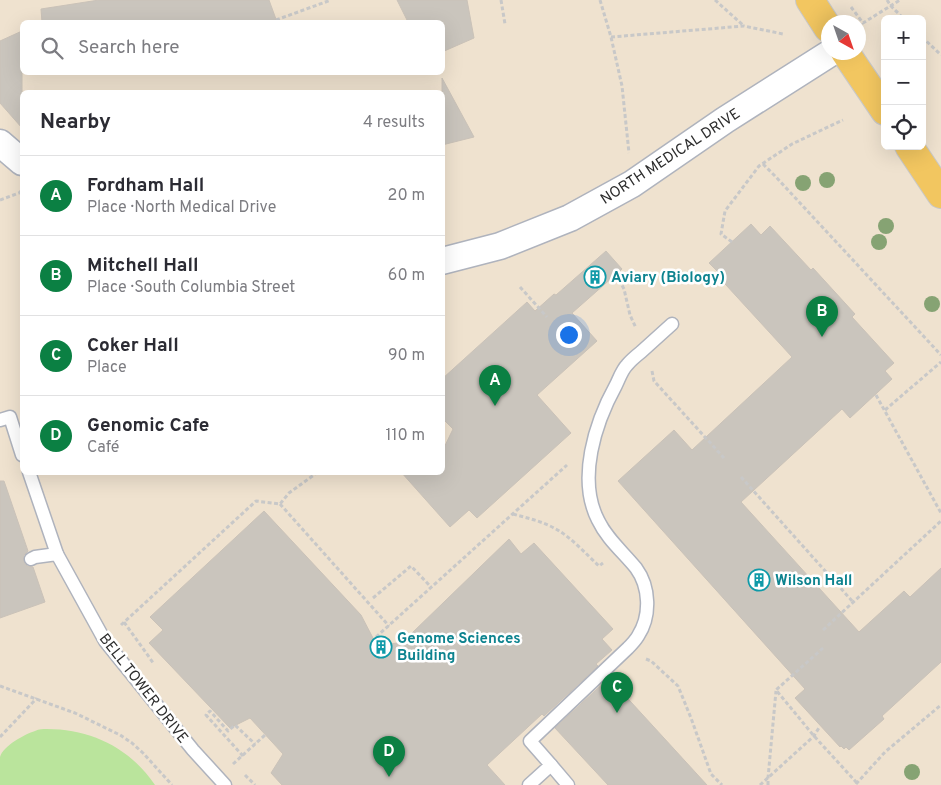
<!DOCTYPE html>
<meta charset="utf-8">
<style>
:root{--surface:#fff;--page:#f2f2f3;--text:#2b2b33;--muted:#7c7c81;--line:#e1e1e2;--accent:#0b8043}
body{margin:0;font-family:Overpass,sans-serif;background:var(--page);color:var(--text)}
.controls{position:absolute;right:15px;top:15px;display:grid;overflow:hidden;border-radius:8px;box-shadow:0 5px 20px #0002}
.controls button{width:45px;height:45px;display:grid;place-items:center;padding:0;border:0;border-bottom:1px solid var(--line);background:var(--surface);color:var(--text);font:25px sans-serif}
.compass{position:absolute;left:821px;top:15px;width:45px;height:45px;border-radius:50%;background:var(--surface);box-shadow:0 5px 20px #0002;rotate:140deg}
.you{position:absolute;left:568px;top:334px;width:18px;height:18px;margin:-12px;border:4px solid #fff;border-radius:50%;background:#1a73e8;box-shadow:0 0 0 8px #1a73e833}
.badge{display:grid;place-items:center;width:32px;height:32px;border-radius:50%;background:var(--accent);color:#fff;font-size:16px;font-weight:700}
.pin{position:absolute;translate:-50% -41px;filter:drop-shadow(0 1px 2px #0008)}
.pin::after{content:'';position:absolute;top:26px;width:18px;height:15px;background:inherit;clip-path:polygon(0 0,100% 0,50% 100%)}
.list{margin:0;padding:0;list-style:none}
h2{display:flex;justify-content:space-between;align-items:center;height:65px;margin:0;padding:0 20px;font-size:21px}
h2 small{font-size:16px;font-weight:400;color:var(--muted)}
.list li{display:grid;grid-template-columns:32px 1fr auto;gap:15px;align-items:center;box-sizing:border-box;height:80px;padding:0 20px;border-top:1px solid var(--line)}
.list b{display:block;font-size:19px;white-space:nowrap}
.list p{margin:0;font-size:16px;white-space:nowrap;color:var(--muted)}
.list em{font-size:16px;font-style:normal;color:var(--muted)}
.icon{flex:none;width:28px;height:28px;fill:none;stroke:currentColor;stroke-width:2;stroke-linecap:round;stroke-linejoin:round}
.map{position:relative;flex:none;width:941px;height:785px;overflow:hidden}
.search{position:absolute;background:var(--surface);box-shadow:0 5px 20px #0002;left:20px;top:20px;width:425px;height:55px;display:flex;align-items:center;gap:12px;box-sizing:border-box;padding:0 18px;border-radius:8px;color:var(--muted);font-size:19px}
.panel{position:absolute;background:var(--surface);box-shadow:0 5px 20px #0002;left:20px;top:90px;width:425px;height:385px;border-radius:8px}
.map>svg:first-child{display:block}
.education{fill:#efe2cf;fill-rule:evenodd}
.green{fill:#bae49c}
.building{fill:#cac5bd;stroke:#cac2b8}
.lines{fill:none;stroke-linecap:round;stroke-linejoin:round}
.service-casing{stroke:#afb3bd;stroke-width:15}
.minor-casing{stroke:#afb3bd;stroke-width:29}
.primary-casing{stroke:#c8c8c8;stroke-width:30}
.path{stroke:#c8c8c8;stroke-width:3;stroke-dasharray:4 2.5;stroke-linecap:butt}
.service{stroke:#fff;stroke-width:12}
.minor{stroke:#fff;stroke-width:26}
.primary{stroke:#f2c660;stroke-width:28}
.tree{fill:#86a373}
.labels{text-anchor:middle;stroke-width:5;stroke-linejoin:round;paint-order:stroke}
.street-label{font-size:15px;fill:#2d2d2d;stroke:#fff}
.culture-label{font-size:15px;font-weight:bold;fill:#0d838f;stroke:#fff;text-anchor:start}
</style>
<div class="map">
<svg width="941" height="785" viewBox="0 0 941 785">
<rect width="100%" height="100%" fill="#eee7df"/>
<path class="education" d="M0,0H941V785H0ZM885,19H922V146H885ZM22,22H442V72H22ZM828,22H858V52H828ZM22,92H442V472H22Z"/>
<path class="green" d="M47,729C91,729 130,748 155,785H0C0,777 0,764 0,757C3,746 25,734 35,731C39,729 43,729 47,729Z"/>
<g class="building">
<path d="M99,0H269L277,22H42L41,9Z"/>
<path d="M397,0H467L474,38L442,52V22H408Z"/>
<path d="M22,31V128L0,103V41Z"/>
<path d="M442,78L474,137L442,145Z"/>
<path d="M751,224L761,235L770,226L811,270L813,268L855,314L852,317L894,363L885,371L892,379L850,418L842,409L741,502L859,632L904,591L910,597L941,568V662L882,716L884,719L849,750L846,747L844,749L841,746L840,747L795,698L805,689L618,481L674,430L692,450L792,357L715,273L718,272L709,263Z"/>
<path d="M606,251L622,269L572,313L597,341L537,395L571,433L477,518L469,510L450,527L401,472H442V452L453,429L442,418V379L527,302L535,311L554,294L556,295Z"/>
<path d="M0,481H4L28,551L24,555V562L27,566L33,567L45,602L0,618Z"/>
<path d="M264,511L361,615L374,640L387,644L398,643L412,633L509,539L521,554L534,543L613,629L602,639L612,650L596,664L598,666L544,716L542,714L487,765L505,785H282L271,773L283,754L250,718L230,728L149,643L163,630L150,617Z"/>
<path d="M609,678L707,785H608L555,728Z"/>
</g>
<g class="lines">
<g class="service-casing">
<g id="service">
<path d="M0,420L10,417L22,455"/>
<path d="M29,472L57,554"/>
<path d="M31,559L35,557L57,554L105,641L193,750L225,785"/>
<path d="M551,765L568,785"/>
<path d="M529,785L551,765L530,741L628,648C632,644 635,641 638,636C651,616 650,587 636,568C623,552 607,539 598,520C577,479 595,423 616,385C619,379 622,370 627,365C631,360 636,356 641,352C651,343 662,333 672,324"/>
</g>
</g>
<g class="minor-casing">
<g id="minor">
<path d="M0,143L22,162"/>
<path d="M442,261L500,246L570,218L632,184L725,120L832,52"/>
</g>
</g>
<g class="primary-casing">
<g id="primary">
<path d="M810,0L828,28"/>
<path d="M845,52L885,111"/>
<path d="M909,146L941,194"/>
</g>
</g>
<g class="path">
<path d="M501,0L505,24"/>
<path d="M600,0L611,37L622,86L629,153"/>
<path d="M715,0L744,26"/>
<path d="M887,0L891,6L904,19"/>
<path d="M851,7L863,23L900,0"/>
<path d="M276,20L331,0"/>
<path d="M611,37L744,26L783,34"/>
<path d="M922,37L941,55"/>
<path d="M763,164L775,176L941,355"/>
<path d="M0,200L19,193L22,190"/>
<path d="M732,242L721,234L725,211L759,166L792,144L843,120"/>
<path d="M616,274L624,289L630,315L636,328"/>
<path d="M520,287L547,317"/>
<path d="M652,371L654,381L724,458"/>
<path d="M876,395L941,513"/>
<path d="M885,410L941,362"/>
<path d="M442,446L444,448"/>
<path d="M741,477L853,602"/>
<path d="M280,504L389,626"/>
<path d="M513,514C527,518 541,521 554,528C570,536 586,554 599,566L603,563"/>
<path d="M373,598L411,566L431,587"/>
<path d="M124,622L154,664"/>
<path d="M121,625L256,501L280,504L289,493L318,472"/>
<path d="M823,630L941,521"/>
<path d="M376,637L567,465"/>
<path d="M823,648L776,690L814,736L857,783"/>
<path d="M646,659L651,661L678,686L691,718L711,774L722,785"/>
<path d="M0,686L75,713L120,735L132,743L143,753L172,785"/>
<path d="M0,737L37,698"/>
<path d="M243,756L206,715L210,711L228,731L235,725L255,744"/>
<path d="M233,764L265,735"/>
<path d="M245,775L255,785"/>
<path d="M856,784L885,752L941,705"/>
<path d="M760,785L814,736L820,726"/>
<path d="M768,785V778L776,691"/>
</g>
<use href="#service" class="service"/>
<use href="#minor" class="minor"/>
<use href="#primary" class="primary"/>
</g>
<g class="tree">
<circle cx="827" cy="180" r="8"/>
<circle cx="803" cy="183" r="8"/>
<circle cx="886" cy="226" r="8"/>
<circle cx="879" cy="242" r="8"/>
<circle cx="932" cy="304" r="8"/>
<circle cx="912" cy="772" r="8"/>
</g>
<defs>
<g id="building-ring" transform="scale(1.125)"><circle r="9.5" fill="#fff" stroke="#0f9aa8" stroke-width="1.5"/><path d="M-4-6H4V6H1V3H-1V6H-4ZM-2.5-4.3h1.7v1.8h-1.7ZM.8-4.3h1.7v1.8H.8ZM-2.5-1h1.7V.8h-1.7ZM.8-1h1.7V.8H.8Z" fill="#0f9aa8"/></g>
</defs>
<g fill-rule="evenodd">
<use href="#building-ring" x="595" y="277"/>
<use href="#building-ring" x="759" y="580"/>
<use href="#building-ring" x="381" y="647"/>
</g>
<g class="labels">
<g class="street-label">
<text transform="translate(670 156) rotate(-33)" y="5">NORTH MEDICAL DRIVE</text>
<text transform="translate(144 688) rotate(52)" y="5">BELL TOWER DRIVE</text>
</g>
<g class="culture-label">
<text x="611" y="282">Aviary (Biology)</text>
<text x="775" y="585">Wilson Hall</text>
<text x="397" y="643">Genome Sciences<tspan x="397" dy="17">Building</tspan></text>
</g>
</g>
</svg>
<div class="controls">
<button>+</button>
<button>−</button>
<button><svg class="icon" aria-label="locate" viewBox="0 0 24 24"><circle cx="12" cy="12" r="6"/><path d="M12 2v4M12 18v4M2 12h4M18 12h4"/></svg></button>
</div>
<svg class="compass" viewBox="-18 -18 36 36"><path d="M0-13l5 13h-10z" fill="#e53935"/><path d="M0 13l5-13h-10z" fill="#7c7c81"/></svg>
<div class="you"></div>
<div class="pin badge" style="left:495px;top:406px">A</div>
<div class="pin badge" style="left:822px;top:337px">B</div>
<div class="pin badge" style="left:617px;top:713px">C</div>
<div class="pin badge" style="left:389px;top:777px">D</div>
<div class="search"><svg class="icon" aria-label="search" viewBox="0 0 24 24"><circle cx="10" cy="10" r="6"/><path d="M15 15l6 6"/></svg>Search here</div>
<section class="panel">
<h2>Nearby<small>4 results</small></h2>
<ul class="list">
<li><span class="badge">A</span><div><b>Fordham Hall</b><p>Place · North Medical Drive</p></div><em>20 m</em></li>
<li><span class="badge">B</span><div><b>Mitchell Hall</b><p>Place · South Columbia Street</p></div><em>60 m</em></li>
<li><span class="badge">C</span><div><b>Coker Hall</b><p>Place</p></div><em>90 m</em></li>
<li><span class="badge">D</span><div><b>Genomic Cafe</b><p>Café</p></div><em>110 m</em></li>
</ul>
</section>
</div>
